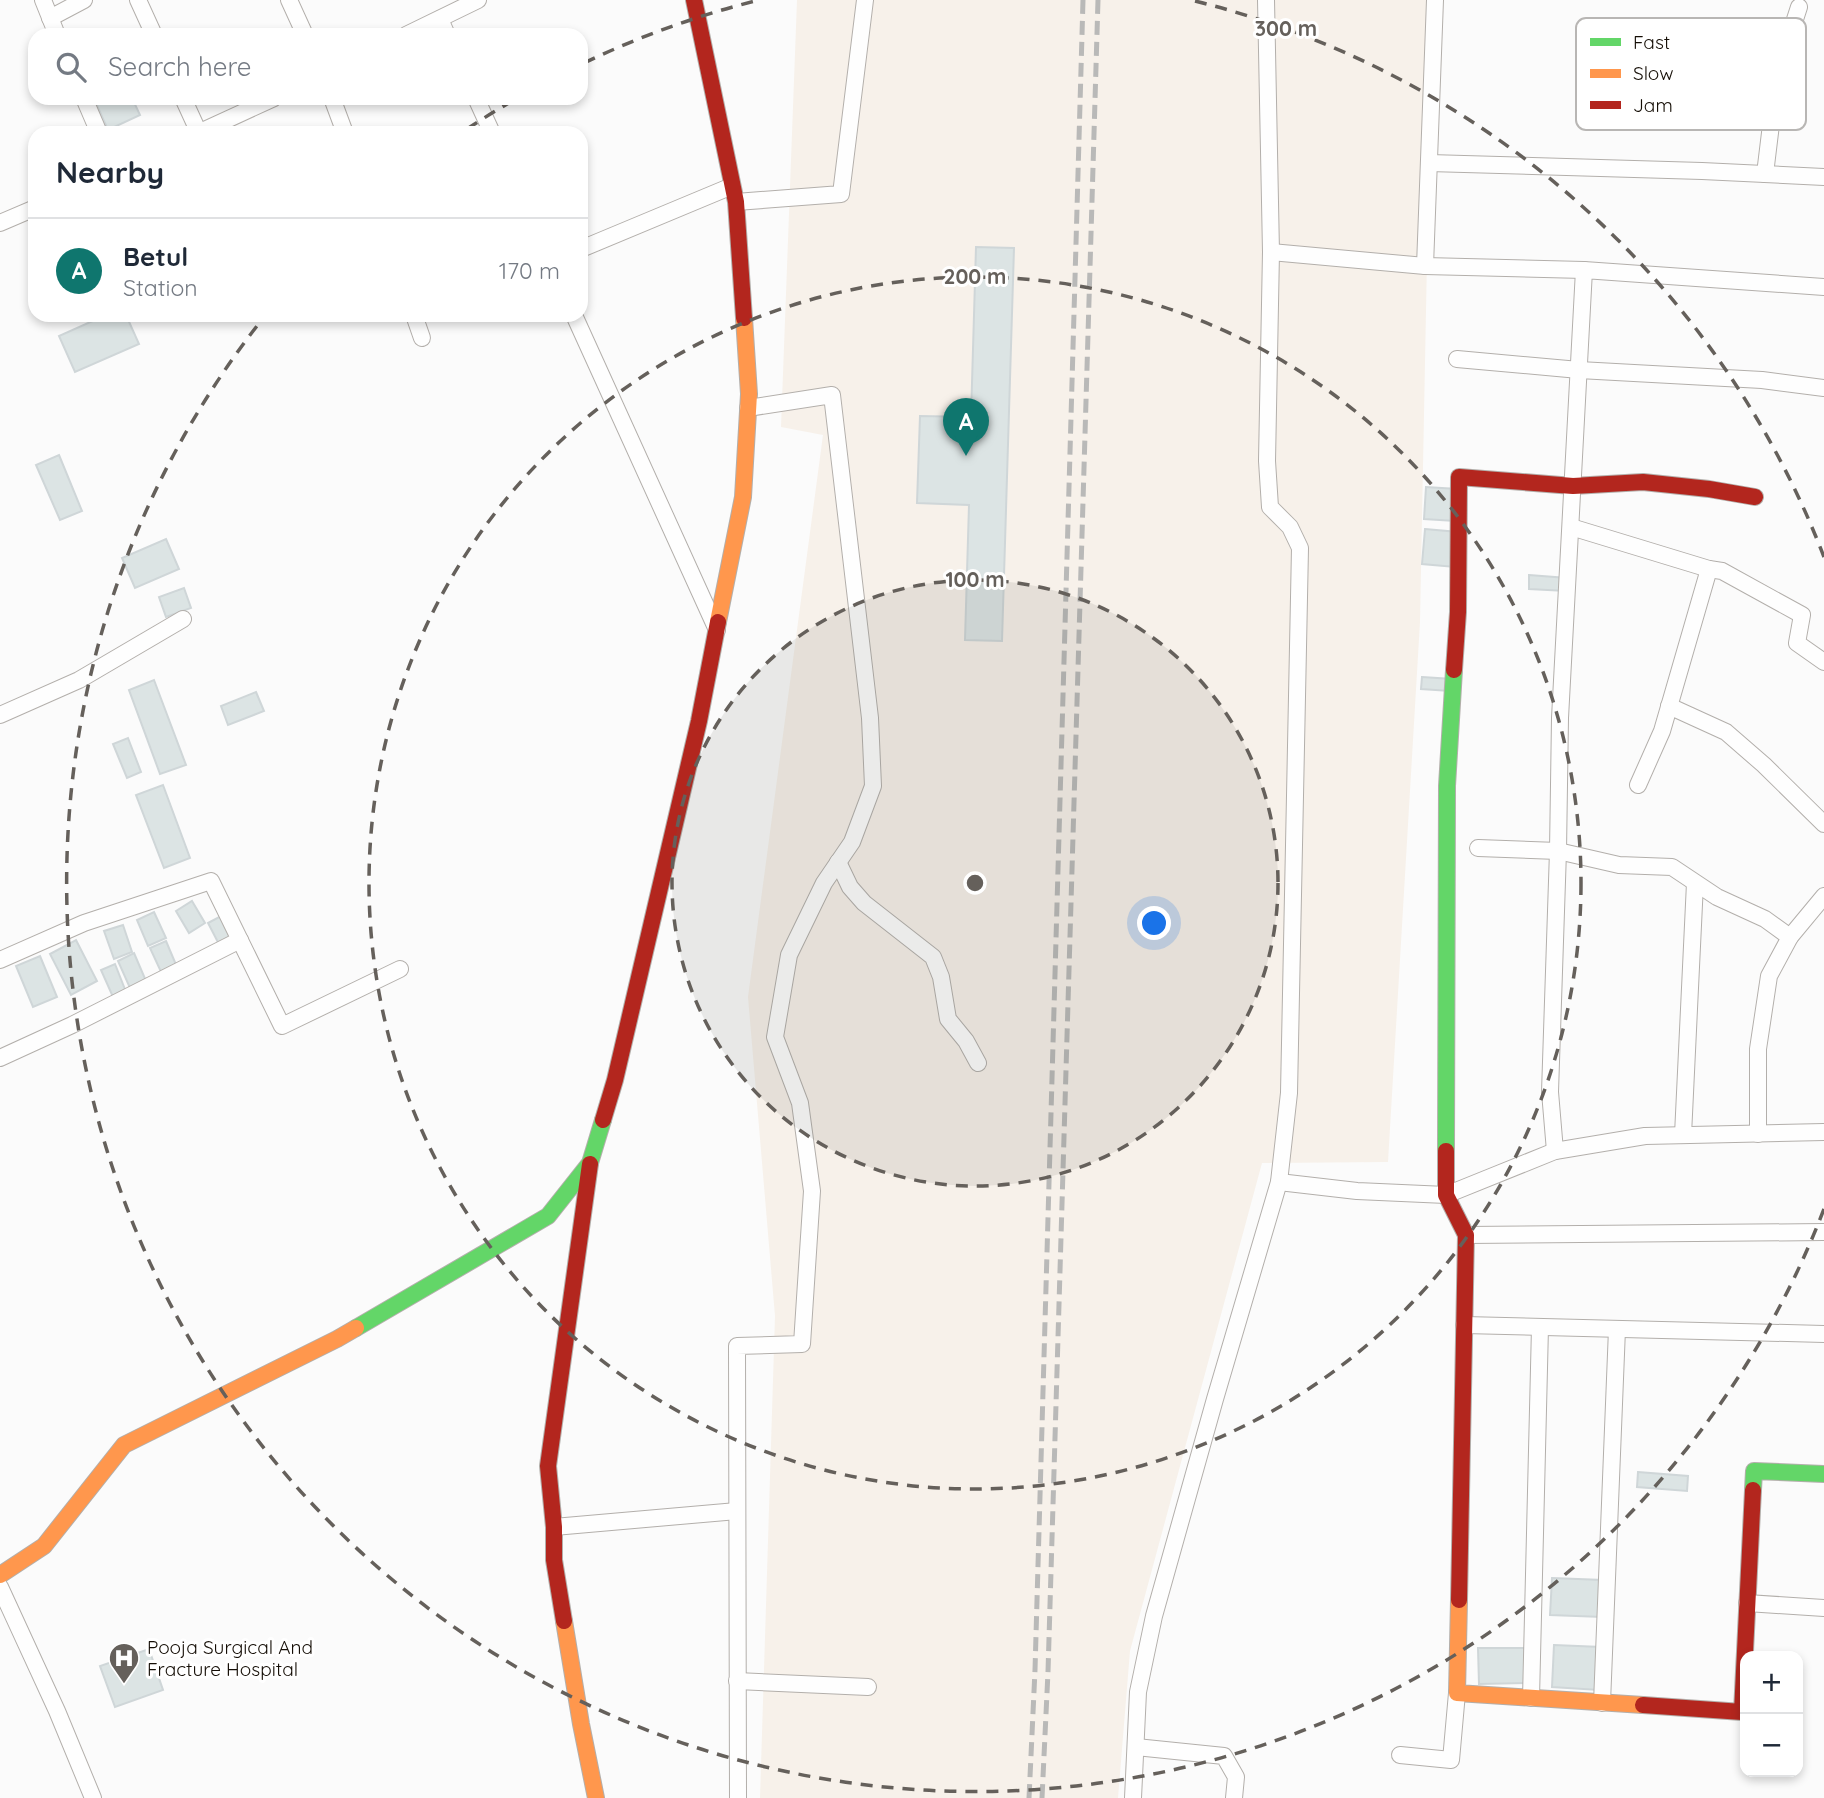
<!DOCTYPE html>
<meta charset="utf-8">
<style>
:root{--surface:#fff;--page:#f2f2f3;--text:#1f2937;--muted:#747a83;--line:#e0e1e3;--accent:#0f766e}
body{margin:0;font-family:Quicksand,sans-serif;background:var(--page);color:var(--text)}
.controls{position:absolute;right:21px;bottom:21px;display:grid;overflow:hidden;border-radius:14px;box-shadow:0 4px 10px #0003}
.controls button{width:63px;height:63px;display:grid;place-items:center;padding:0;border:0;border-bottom:2px solid var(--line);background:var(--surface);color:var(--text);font:35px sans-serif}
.you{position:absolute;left:1155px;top:924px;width:24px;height:24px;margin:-18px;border:5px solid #fff;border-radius:50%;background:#1a73e8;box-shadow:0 0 0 10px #1a73e833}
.badge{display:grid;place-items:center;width:46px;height:46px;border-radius:50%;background:var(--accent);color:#fff;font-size:23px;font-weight:700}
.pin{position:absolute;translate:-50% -58px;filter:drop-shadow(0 2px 4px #0008)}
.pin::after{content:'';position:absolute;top:37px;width:24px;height:21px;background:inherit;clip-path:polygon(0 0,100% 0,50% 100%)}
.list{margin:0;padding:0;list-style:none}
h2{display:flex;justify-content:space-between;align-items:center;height:91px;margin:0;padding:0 28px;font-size:30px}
h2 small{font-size:23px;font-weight:400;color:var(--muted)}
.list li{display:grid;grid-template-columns:46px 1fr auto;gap:21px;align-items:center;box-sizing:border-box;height:105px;padding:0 28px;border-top:2px solid var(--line)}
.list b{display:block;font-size:26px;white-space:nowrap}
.list p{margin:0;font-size:23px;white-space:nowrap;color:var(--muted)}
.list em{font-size:23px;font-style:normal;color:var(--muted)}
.icon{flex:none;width:38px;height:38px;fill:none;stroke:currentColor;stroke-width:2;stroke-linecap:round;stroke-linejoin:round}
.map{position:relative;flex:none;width:1824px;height:1798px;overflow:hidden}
.search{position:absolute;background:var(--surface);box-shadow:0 4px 10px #0003;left:28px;top:28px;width:560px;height:77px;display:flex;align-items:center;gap:18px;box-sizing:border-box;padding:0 24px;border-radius:21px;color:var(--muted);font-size:26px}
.panel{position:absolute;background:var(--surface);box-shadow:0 4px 10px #0003;left:28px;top:126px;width:560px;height:196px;border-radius:21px}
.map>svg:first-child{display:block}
.built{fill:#f7f1ea}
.building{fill:#dce4e4;stroke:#cfd6d8;stroke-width:2}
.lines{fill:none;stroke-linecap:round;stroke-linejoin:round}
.street-casing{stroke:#b3afab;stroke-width:18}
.fast-casing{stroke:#b3afab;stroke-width:18}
.slow-casing{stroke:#b3afab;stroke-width:18}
.jam-casing{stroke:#b3afab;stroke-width:18}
.street{stroke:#fefefe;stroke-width:16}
.fast{stroke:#63d668;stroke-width:16}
.slow{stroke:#ff974d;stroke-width:16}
.jam{stroke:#b3261e;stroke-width:16}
.rail{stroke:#b9b9b8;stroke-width:5;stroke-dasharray:14 7;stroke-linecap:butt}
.ring{fill:none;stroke:#65605b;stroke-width:3.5;stroke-dasharray:12 9}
.labels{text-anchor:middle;stroke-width:6;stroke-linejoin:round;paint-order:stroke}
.poi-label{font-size:19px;fill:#140d05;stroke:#fff;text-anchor:start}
.key{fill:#fff;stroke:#b8b6b4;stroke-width:2}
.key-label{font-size:19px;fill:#140d05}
.centre{fill:#65605b;stroke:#fff;stroke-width:3.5}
.ring-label{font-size:21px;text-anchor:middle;font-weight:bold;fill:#65605b;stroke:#fff;stroke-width:6;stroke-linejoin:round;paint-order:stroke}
</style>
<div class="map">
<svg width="1824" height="1798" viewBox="0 0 1824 1798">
<rect width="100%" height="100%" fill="#fbfbfb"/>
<path class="built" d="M797,0H1432L1420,622L1388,1162L1262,1163L1130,1651L1118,1798H760L775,1316L748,997L823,435L781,427Z"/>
<g class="building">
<path d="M107,98H132L140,115L108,130L96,103Z"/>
<path d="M976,247L1014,248L1002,641L965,640L969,505L917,503L920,416L971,417Z"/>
<path d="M106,315H126L139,344L75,372L59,336Z"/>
<path d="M59,455L82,511L60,520L36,465Z"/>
<path d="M1426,487L1457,489L1455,521L1424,519Z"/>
<path d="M1425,529L1458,532L1455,567L1422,564Z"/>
<path d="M166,539L179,569L135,588L122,558Z"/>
<path d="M1529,575L1567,578L1566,591L1529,589Z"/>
<path d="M184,588L191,608L166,617L159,597Z"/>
<path d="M1422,677L1452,679L1450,691L1421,689Z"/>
<path d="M154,680L186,765L160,774L129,690Z"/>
<path d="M256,692L264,711L228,725L221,706Z"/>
<path d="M128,738L141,772L127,778L113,744Z"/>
<path d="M163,785L190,858L164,868L136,795Z"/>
<path d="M192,901L205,923L189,933L176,911Z"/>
<path d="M154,912L166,938L148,946L137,920Z"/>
<path d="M221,916L235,940L221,948L208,923Z"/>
<path d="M123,925L132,952L114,959L104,931Z"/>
<path d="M76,940L97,981L71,995L50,954Z"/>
<path d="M166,941L177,967L162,974L150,948Z"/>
<path d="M134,953L146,981L130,988L118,961Z"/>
<path d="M40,956L57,997L33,1007L16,966Z"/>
<path d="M115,964L126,992L113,997L101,970Z"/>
<path d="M1638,1472L1688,1476L1687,1491L1637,1487Z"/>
<path d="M1552,1578L1603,1580L1602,1617L1550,1615Z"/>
<path d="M1554,1645L1601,1647L1599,1690L1552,1687Z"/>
<path d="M1478,1648H1529V1683L1479,1684Z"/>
<path d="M149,1649L163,1690L115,1707L100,1666Z"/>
</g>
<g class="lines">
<g class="street-casing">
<g id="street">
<path d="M43,0L57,35"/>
<path d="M138,0L154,35"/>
<path d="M289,0L305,35"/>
<path d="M1435,0L1425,266L1584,270"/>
<path d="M50,18L84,0"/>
<path d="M440,19L447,35"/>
<path d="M406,35L478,0"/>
<path d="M84,98L99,133"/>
<path d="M183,98L199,133"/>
<path d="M332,98L345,133"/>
<path d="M476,98L492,133"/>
<path d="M198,133L274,98"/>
<path d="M1429,163L1702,171L1824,177"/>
<path d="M1765,174L1777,75L1799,7"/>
<path d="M736,202L841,194L865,0"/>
<path d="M0,223L35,208"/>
<path d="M581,249L732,186"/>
<path d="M1271,252L1425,266"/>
<path d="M414,315L422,338"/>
<path d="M574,315L717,630"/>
<path d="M1457,359L1579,370L1762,380L1824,388"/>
<path d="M1571,527L1709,569L1662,731L1638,785"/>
<path d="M1709,569L1722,571L1802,615L1797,643L1824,662"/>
<path d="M1669,706L1726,732L1764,765L1824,824"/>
<path d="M0,715L79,680L183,619"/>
<path d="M1478,848L1558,851L1619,865L1672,867L1717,897L1765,919L1790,937"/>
<path d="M838,862L850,887L864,903L933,957L941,977L948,1019L966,1041L978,1063"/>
<path d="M0,960L84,923L211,881L282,1026L400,969"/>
<path d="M0,1058L72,1025L240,940"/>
<path d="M1758,1134V1049L1769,976L1790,937L1824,896"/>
<path d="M1683,1135L1695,883"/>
<path d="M1555,1151L1550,1092L1558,851L1560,718L1584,270L1824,287"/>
<path d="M1279,1182L1357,1191L1446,1195L1555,1151L1645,1136L1824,1132"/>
<path d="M1466,1235L1824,1232"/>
<path d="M1464,1325L1824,1334"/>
<path d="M554,1527L737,1511"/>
<path d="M0,1587L57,1711L93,1798"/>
<path d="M1747,1603L1824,1608"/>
<path d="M737,1681L868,1687"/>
<path d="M1531,1698L1540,1327"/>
<path d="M1602,1703L1617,1329"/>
<path d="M1136,1747L1224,1756L1236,1777L1234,1798"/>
<path d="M1400,1755L1451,1760L1457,1693"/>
<path d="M738,1798L737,1346L802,1344L812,1191L800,1103L775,1037L789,955L824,883L852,842L873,786L870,718L832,395L748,408"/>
<path d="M1133,1798L1138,1692L1154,1616L1215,1399L1279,1182L1289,1093L1300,548L1290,527L1270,507L1267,461L1271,252L1266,0"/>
</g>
</g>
<g class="fast-casing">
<g id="fast">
<path d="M1446,1151L1447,786L1454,670"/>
<path d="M356,1328L548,1216L590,1163L603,1120"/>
<path d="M1753,1490L1754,1471L1824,1474"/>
</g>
</g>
<g class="slow-casing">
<g id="slow">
<path d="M718,622L743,497L749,394L744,318"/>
<path d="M0,1575L44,1546L124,1445L337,1339L356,1328"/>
<path d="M1459,1600L1457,1693L1643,1705"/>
<path d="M564,1621L581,1724L596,1798"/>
</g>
</g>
<g class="jam-casing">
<g id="jam">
<path d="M694,0L736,202L744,318"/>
<path d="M1454,670L1458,612L1459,477L1573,486L1643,482L1709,489L1755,497"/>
<path d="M603,1120L615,1080L699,721L718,622"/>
<path d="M1446,1151V1195L1466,1235L1459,1600"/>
<path d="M564,1621L554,1560V1527L548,1466L590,1164"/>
<path d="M1643,1705L1742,1712L1753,1490"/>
</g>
</g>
<use href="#street" class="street"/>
<use href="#fast" class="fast"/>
<use href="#slow" class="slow"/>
<use href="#jam" class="jam"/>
<g class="rail">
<path d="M1029,1798L1035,1670L1083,0"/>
<path d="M1042,1798L1048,1672L1098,0"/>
</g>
</g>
<circle cx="975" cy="883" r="303" fill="#65605b" fill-opacity=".12"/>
<g class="ring">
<circle cx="975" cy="883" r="303"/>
<circle cx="975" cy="883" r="606"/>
<path d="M1824 1209A909 909 0 1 1 264 317M467 129A909 909 0 0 1 514 100M584 63A909 909 0 0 1 755 1M1195 1A909 909 0 0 1 1824 557"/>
</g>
<defs>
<g id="hospital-pin" transform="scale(1.575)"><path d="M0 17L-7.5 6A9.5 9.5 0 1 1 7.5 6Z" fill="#65605b" stroke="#fff"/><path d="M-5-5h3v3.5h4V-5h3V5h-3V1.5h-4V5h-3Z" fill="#fff"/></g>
</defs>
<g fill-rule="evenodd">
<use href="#hospital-pin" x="124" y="1658"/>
</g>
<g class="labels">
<g class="poi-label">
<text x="147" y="1654">Pooja Surgical And<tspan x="147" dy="22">Fracture Hospital</tspan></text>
</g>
</g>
<rect x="1576" y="18" width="230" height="112" rx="10" class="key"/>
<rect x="1590" y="38" width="31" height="8" fill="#63d668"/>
<rect x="1590" y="69" width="31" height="9" fill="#ff974d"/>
<rect x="1590" y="101" width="31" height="8" fill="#b3261e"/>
<g class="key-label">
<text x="1633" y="49">Fast</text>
<text x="1633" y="80">Slow</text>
<text x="1633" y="112">Jam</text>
</g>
<circle cx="975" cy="883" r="10" class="centre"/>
<g class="ring-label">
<text x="1286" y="36">300 m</text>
<text x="975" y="284">200 m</text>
<text x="975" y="587">100 m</text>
</g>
</svg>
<div class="controls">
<button>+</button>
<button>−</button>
</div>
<div class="you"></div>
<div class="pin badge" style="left:966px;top:456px">A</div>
<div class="search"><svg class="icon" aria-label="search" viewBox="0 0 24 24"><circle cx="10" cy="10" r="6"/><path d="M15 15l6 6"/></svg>Search here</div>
<section class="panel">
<h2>Nearby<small></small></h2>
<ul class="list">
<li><span class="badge">A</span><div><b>Betul</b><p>Station</p></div><em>170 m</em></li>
</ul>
</section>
</div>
